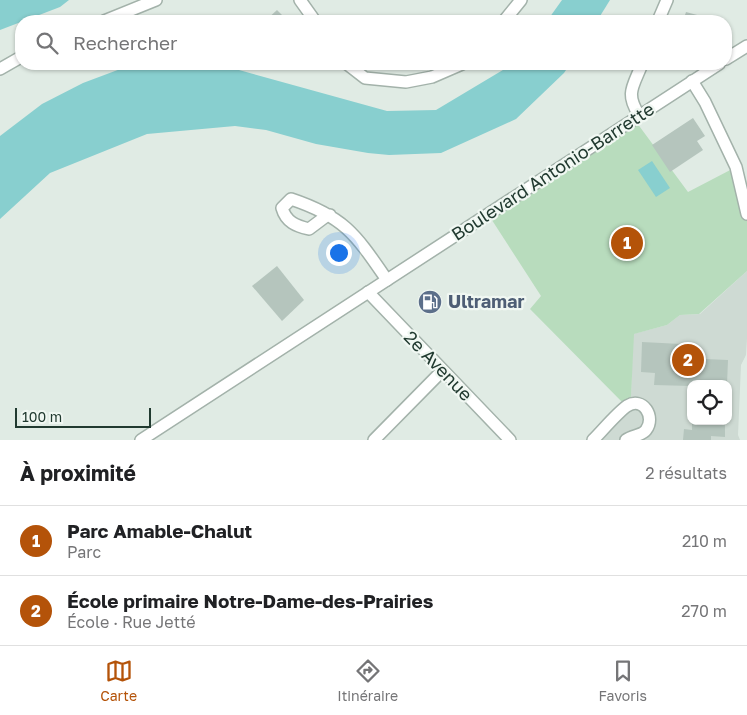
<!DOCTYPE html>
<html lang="fr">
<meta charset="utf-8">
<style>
:root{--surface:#fff;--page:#f6f6f6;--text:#202124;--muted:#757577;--line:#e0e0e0;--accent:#b45309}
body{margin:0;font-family:"Golos Text",sans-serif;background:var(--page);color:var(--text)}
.controls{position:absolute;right:15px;bottom:15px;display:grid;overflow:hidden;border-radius:10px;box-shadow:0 1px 4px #0004}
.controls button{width:45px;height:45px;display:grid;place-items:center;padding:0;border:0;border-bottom:1px solid var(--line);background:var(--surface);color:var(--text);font:25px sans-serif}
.scale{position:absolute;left:15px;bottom:12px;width:136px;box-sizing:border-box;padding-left:5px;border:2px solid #213a30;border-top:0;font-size:14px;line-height:18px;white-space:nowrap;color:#213a30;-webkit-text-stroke:4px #f0f7f2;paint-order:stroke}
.you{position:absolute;left:338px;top:252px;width:18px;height:18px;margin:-12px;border:4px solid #fff;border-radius:50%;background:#1a73e8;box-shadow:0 0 0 8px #1a73e833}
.badge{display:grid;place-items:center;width:32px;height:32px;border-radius:50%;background:var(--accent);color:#fff;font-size:16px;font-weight:700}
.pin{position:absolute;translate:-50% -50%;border:2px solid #fff;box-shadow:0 1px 5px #0006}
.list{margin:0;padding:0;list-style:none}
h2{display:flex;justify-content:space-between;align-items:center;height:65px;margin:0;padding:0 20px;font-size:21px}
h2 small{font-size:16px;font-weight:400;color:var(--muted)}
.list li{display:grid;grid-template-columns:32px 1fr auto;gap:15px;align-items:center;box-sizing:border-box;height:70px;padding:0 20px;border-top:1px solid var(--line)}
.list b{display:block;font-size:19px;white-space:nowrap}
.list p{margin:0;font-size:16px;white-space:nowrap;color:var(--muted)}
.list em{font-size:16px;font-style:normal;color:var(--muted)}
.icon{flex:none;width:28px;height:28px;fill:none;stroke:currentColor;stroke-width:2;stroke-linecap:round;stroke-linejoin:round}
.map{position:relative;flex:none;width:747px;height:440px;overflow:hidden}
.search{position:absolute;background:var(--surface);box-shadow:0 1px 4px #0004;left:15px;right:15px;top:15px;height:55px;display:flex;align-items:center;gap:12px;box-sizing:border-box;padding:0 18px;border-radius:20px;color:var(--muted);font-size:19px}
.sheet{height:205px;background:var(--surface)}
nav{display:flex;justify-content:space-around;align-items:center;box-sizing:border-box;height:70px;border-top:1px solid var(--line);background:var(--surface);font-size:14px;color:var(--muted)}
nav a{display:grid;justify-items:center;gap:2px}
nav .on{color:var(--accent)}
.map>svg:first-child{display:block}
.built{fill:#cedad3;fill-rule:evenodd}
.green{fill:#b8dcbd}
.water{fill:#88cfcf}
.building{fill:#b5c5bd}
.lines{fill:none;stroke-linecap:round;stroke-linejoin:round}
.minor-casing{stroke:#a3b2aa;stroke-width:14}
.minor{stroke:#fff;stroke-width:11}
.labels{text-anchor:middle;stroke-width:4.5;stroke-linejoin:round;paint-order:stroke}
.street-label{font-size:18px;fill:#213a30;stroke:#f0f7f2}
.service-label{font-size:18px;font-weight:bold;fill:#4e5e75;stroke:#f0f7f2;text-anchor:start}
</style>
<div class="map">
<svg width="747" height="440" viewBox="0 0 747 440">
<rect width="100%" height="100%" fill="#e0ebe4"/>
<path class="built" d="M747,271V339L746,355L741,365L738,435L740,440H597L624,404L631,397L633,334L667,325L680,315L700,314ZM691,384H728V421H691Z"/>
<path class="green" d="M637,123L688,192L736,167L747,214V271L699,314L680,315L667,325L634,334L631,397L624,404L530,309L541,296L488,214Z"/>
<g class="water">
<path d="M0,0H69L60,7L0,30Z"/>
<path d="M562,0H610L597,21H547Z"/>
<path d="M513,64H570L564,73L516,119L441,153L389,155L368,153L316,144L266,130L235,126L147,134L50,173L0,219V136L42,104L83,83L123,68L173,66L239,70L387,111L436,110Z"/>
<path d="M652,161L670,188L656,197L638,170Z"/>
</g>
<g class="building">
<path d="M277,10L288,21H265Z"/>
<path d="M686,12L712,19V21H683Z"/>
<path d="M693,118L705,136L697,141L703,150L670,172L652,145Z"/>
<path d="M277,266L304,300L282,321L252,286Z"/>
<path d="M642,342L681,344V358L728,360L727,384H691V386L654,385L655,373L641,372Z"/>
<path d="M692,421H725V437L711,436V440H683L684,429L692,430Z"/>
</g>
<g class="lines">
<g class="minor-casing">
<g id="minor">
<path d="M300,0L315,21"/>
<path d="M104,21L156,0"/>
<path d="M504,21L521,0"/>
<path d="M658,21L667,0"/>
<path d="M726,59L747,46"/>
<path d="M347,64L365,78L406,82L432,77L462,64"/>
<path d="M0,69L21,57"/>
<path d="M692,81L705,102L736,167L747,214"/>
<path d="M639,115C625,93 633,87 642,64"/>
<path d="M330,215L325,217L309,229C296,226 286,222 282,208L291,199C345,217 356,235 387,280"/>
<path d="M368,292L510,440"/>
<path d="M141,440L719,64"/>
<path d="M374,440L442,371"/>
<path d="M593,440C602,431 617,413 627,406C643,396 656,417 646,430C642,436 632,435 626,440"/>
</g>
</g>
<use href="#minor" class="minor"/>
</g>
<defs>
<g id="fuel-disc" transform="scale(1.25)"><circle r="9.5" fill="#5c6f8a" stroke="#f0f7f2"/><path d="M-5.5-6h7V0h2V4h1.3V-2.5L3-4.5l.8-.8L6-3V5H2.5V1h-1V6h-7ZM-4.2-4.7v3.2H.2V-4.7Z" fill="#fff"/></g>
</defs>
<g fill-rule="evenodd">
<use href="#fuel-disc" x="430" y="302"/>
</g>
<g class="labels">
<g class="street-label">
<text transform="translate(553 172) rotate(-33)" y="6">Boulevard Antonio-Barrette</text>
<text transform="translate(438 366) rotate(46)" y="6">2e Avenue</text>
</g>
<g class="service-label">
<text x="448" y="308">Ultramar</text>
</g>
</g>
</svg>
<div class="controls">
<button><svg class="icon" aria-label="locate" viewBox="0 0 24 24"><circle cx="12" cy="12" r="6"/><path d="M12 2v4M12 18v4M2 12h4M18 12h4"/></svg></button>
</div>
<div class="scale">100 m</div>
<div class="you"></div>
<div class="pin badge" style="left:627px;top:243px">1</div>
<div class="pin badge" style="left:688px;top:360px">2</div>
<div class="search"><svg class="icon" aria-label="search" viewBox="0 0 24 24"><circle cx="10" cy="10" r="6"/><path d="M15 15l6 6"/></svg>Rechercher</div>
</div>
<section class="sheet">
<h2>À proximité<small>2 résultats</small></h2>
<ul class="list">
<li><span class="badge">1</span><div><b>Parc Amable-Chalut</b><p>Parc</p></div><em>210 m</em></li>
<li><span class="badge">2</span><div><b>École primaire Notre-Dame-des-Prairies</b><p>École · Rue Jetté</p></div><em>270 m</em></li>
</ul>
</section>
<nav>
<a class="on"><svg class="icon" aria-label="map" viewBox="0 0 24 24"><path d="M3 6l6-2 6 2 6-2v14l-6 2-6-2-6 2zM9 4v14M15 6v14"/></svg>Carte</a>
<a><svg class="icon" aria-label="directions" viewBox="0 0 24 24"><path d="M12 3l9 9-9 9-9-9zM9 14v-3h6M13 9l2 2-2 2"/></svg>Itinéraire</a>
<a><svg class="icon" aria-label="saved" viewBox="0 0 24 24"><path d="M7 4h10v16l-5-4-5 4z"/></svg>Favoris</a>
</nav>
